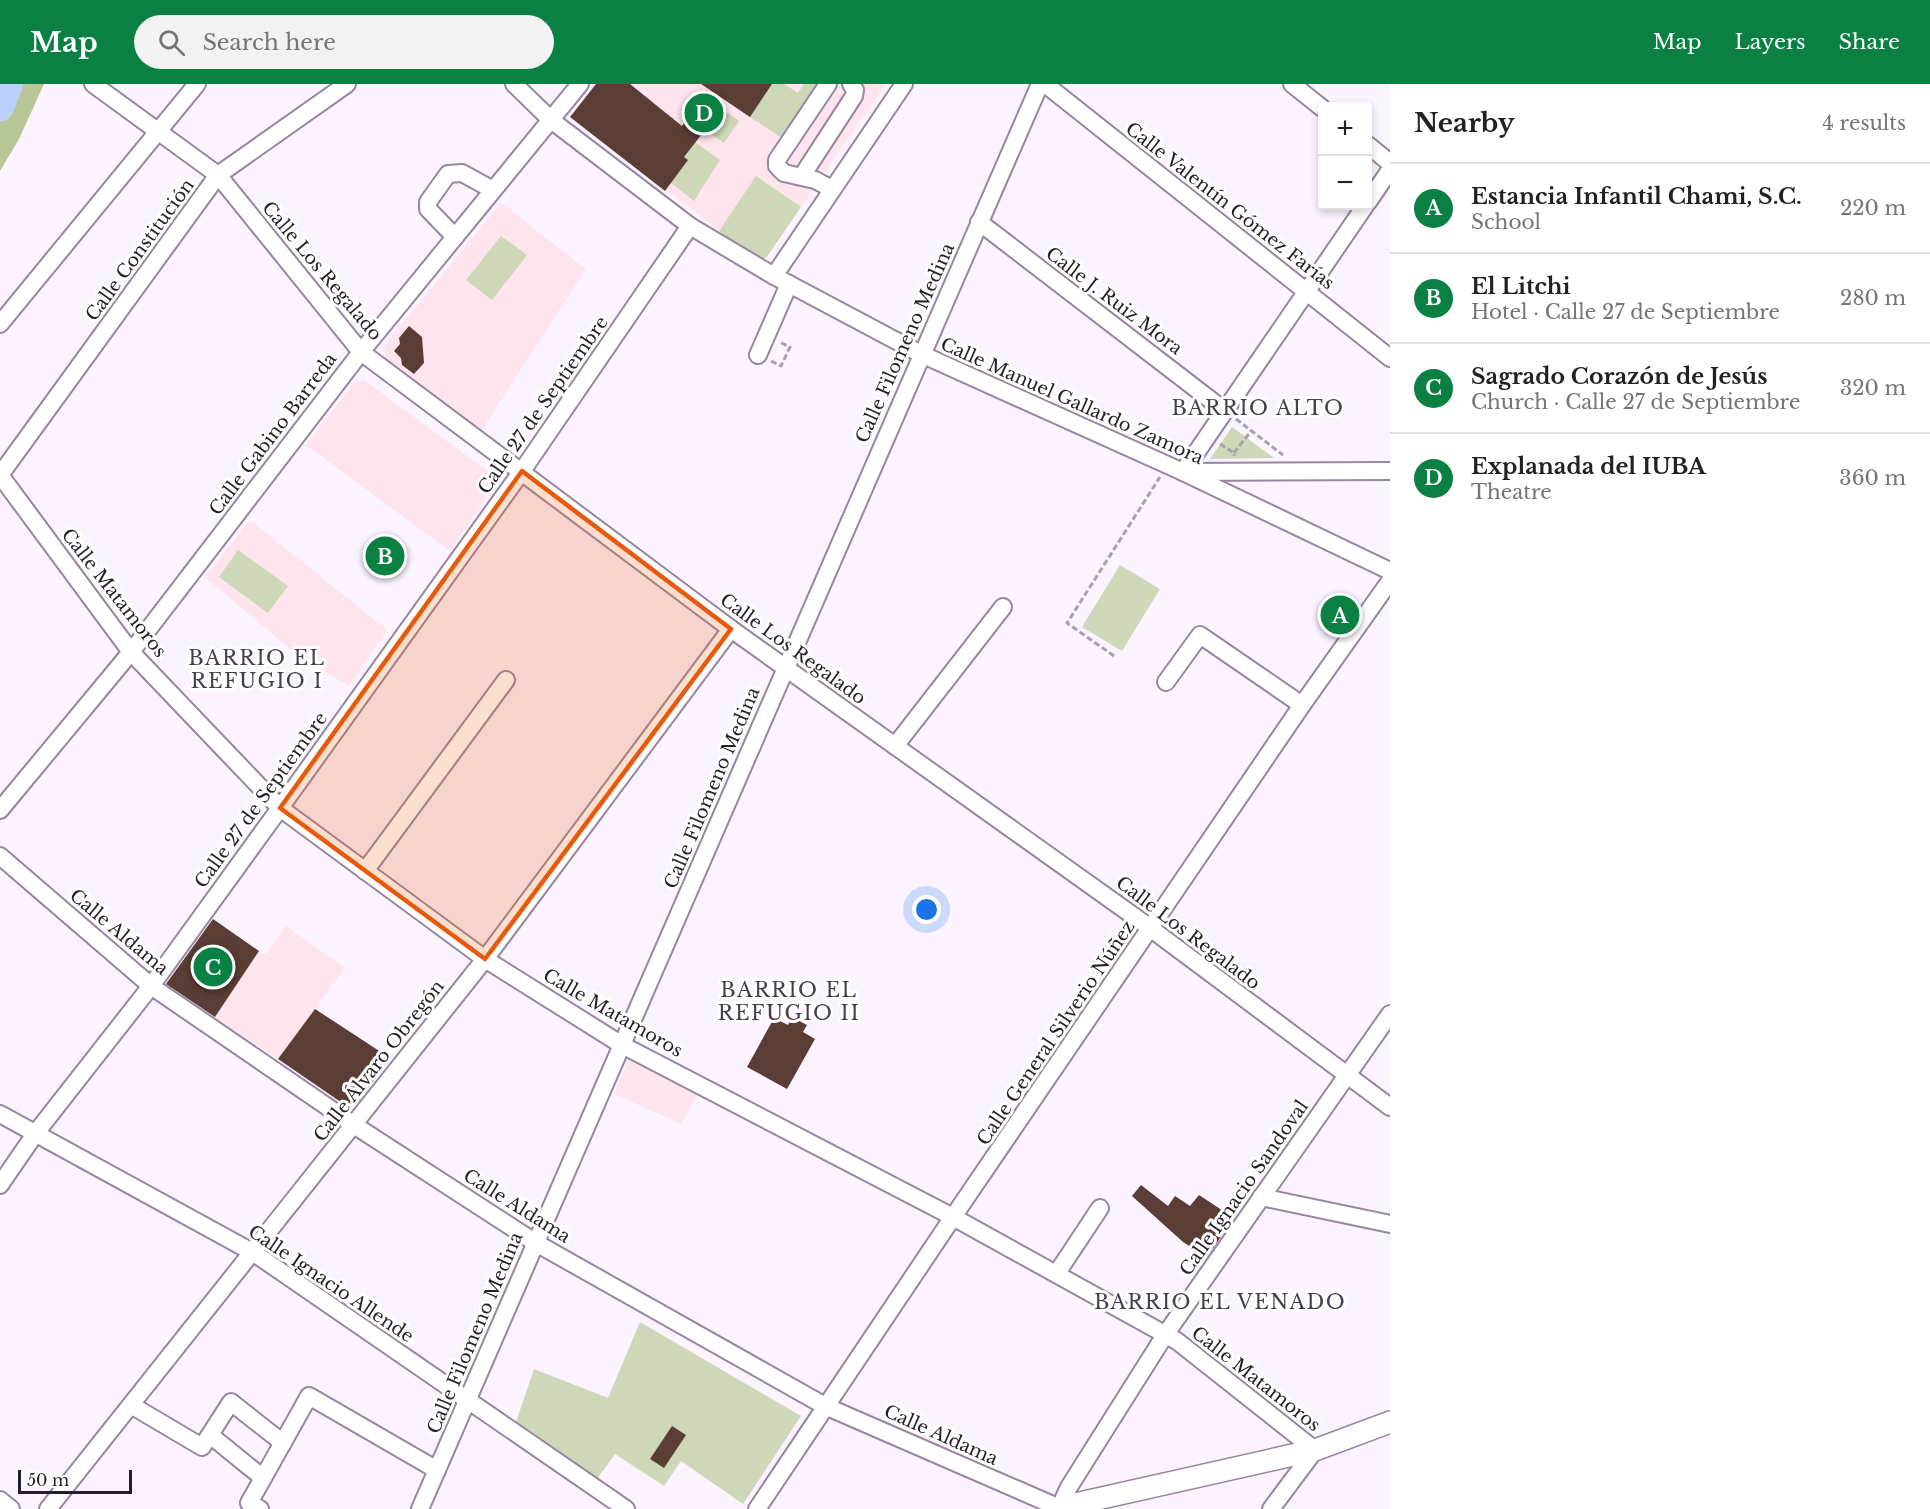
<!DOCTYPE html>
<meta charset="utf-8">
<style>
:root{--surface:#fff;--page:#f2f2f2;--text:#202124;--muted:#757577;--line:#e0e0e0;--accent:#0b8043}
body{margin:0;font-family:"Libre Baskerville",serif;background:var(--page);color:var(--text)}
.controls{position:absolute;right:18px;top:18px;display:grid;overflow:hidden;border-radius:6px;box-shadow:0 3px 9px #0003}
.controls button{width:54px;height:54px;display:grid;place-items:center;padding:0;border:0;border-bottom:2px solid var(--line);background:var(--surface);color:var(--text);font:30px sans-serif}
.scale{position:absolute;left:18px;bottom:15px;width:114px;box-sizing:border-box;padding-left:6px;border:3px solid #261f29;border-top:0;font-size:16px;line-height:21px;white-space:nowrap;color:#261f29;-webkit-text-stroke:4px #fff;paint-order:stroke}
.you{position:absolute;left:927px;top:826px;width:21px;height:21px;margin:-15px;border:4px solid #fff;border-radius:50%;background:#1a73e8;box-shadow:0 0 0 9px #1a73e833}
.badge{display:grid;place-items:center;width:39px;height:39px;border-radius:50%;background:var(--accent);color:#fff;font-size:20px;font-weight:700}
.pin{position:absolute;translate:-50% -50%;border:3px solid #fff;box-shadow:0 2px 6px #0006}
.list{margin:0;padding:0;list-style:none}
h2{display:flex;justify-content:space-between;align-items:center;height:78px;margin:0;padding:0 24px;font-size:26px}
h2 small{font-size:20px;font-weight:400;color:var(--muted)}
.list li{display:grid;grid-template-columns:39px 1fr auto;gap:18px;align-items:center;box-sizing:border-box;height:90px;padding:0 24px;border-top:2px solid var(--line)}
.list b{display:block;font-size:22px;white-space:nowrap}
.list p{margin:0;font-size:20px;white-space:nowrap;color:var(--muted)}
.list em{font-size:20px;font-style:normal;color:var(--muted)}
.icon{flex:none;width:33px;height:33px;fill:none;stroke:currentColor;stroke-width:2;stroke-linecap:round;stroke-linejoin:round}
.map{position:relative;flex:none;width:1390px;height:1425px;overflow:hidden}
header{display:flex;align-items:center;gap:36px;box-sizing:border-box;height:84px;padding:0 30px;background:var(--accent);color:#fff}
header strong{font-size:28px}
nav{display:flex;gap:33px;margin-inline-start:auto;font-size:21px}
.search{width:420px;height:54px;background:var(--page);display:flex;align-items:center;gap:15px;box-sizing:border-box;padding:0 21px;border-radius:33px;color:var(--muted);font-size:22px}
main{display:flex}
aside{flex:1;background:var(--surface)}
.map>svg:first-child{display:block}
.education{fill:#fee4ec}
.green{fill:#ced7b7}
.forest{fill:#b8c597}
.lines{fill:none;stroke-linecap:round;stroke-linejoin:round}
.river{stroke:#bbd1fb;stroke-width:27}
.building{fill:#5a3d35}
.minor-casing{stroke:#9786a0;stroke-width:20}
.major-casing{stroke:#9786a0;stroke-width:24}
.path{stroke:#a8a1ac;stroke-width:3;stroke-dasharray:6 3;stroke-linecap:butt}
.minor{stroke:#fff;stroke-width:16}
.major{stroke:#fff;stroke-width:21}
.marked{fill:#e8590c;fill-opacity:0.2;stroke:#e8590c;stroke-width:4.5;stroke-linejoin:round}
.labels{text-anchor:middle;stroke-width:6;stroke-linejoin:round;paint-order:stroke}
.street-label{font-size:18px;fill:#261f29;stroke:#fff}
.neighbourhood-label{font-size:20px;letter-spacing:1.5px;fill:#4a3b52;stroke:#fff}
</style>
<header>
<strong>Map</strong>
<div class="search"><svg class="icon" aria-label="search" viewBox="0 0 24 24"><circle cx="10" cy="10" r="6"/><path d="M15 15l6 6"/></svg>Search here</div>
<nav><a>Map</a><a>Layers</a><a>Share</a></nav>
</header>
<main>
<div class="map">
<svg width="1390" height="1425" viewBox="0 0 1390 1425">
<rect width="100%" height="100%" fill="#fbf3ff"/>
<g class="education">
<path d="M596,0H886L766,174L757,175L570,33Z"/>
<path d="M501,119L586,185L481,347L385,274L384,262Z"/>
<path d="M364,296L498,395L450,467L306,361L354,298Z"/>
<path d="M250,436L387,546L349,602L298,572L205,493Z"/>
<path d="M286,842L345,884L278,975L215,933L259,867L266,871Z"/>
<path d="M630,973L699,1008L681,1040L614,1010Z"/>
</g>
<g class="green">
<path d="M772,0H784L798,9L804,0H818L782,54L750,33Z"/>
<path d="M721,24L739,37L724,59L705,46Z"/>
<path d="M695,58L720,76L694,117L671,99L688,76L684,73Z"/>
<path d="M756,92L801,123L766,174L757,175L719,147Z"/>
<path d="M501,152L527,171L492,216L466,196Z"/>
<path d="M1232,343L1274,374L1210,375Z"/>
<path d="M238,466L288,502L268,529L219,493Z"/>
<path d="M1120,481L1160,505L1122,567L1082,543Z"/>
<path d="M640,1238L801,1332L743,1420L681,1377L664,1402L615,1370L597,1395L516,1338L534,1285L608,1314Z"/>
</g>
<path class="forest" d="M0,0H44L19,55L0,87Z"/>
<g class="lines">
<path class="river" d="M0,24L10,0"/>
</g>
<g class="building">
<path d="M596,0H630L682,42L688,34L705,46L684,73L688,76L665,107L570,33Z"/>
<path d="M701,0H772L750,33Z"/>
<path d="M409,242L422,253L424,279L414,290L402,281L401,274L394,267L400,260L399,254Z"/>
<path d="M213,835L259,867L215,933L166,900Z"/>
<path d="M315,925L390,974L357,1020L345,1021L278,975Z"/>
<path d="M792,933L807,941L803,948L815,955L787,1005L747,983L774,934L788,941Z"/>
<path d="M1141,1101L1168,1122L1175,1112L1190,1122L1199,1111L1234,1134L1207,1173L1183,1158L1132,1112Z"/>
<path d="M672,1342L686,1351L664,1384L650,1375Z"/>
</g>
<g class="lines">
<g class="minor-casing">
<g id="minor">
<path d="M93,0L218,91L361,268L731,545L1142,838L1390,1023"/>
<path d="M514,0L551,36L690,142L774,192L921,270L1183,388L1390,487"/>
<path d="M828,0L777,76V82L784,89L815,96L832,105"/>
<path d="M1045,0L1390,274"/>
<path d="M1292,0L1322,24"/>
<path d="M1368,61L1390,79"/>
<path d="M802,92L854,12L855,6L851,0"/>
<path d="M1368,118L1390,86"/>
<path d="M979,138L1225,327"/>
<path d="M455,153L428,125V118L448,90L462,89L493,106"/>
<path d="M774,192L904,0"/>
<path d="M0,240L197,0"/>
<path d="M758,271L789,200"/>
<path d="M1183,388L1365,122"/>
<path d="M1187,388L1390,387"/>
<path d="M0,391L131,568L280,724L485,875L622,961L953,1133L1177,1257L1315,1366L1271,1425"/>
<path d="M0,391L218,91L347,0"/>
<path d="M1166,598L1200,551L1302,621"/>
<path d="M895,662L1003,523"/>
<path d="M0,726L131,568L361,268L580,0"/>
<path d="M0,772L151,902L354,1041L536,1159L825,1322L1062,1425"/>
<path d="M365,787L506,596"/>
<path d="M0,1030L254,1169L626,1425"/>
<path d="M0,1101L35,1050L151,902L280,724L522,387L690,142"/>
<path d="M1261,1113L1390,1140"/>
<path d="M1057,1189L1100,1124"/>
<path d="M131,1321L202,1363L231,1318L283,1359"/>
<path d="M210,1351L263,1394"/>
<path d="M0,1416L11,1425"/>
<path d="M48,1425L485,875L731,545"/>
<path d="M260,1425L249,1419L309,1312L437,1386"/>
<path d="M420,1425L1040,0"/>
<path d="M757,1425L953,1133L1302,621L1390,497"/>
<path d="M1059,1425L1069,1403L1165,1251L1390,930"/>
</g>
</g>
<g class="major-casing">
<path id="major" d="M1053,1425L1315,1366L1390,1338"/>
</g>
<g class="path">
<path d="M771,277L781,282L790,263L779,258"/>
<path d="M1236,335L1283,371"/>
<path d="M1220,360L1234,369V372"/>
<path d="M1234,369L1251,347"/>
<path d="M1114,572L1067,539L1160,393"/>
</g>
<use href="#minor" class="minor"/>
<use href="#major" class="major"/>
</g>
<path class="marked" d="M522,387L731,545L485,875L280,724Z"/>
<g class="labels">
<g class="street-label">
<text transform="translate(1230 122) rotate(38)" y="6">Calle Valentín Gómez Farías</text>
<text transform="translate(140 166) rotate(-54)" y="6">Calle Constitución</text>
<text transform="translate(322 187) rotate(50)" y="6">Calle Los Regalado</text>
<text transform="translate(1114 217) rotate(37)" y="6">Calle J. Ruiz Mora</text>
<text transform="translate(905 259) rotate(-66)" y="6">Calle Filomeno Medina</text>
<text transform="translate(1072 317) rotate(24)" y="6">Calle Manuel Gallardo Zamora</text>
<text transform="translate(543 321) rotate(-55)" y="6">Calle 27 de Septiembre</text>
<text transform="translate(273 350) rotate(-53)" y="6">Calle Gabino Barreda</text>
<text transform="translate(114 509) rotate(52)" y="6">Calle Matamoros</text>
<text transform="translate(793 565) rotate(36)" y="6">Calle Los Regalado</text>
<text transform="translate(712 704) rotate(-67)" y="6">Calle Filomeno Medina</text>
<text transform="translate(261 716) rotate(-54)" y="6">Calle 27 de Septiembre</text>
<text transform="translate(119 848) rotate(40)" y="6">Calle Aldama</text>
<text transform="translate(1188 849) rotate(37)" y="6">Calle Los Regalado</text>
<text transform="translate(613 929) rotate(30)" y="6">Calle Matamoros</text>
<text transform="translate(1056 949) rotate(-56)" y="6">Calle General Silverio Núñez</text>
<text transform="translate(379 977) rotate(-52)" y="6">Calle Álvaro Obregón</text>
<text transform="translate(1244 1104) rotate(-55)" y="6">Calle Ignacio Sandoval</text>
<text transform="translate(517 1122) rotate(32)" y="6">Calle Aldama</text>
<text transform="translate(331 1200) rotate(34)" y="6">Calle Ignacio Allende</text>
<text transform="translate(475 1249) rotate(-67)" y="6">Calle Filomeno Medina</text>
<text transform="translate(1256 1295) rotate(38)" y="6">Calle Matamoros</text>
<text transform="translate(941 1351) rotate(24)" y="6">Calle Aldama</text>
</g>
<g class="neighbourhood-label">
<text x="1258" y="331">BARRIO ALTO</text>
<text x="257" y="581">BARRIO EL<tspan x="257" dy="23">REFUGIO I</tspan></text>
<text x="789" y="913">BARRIO EL<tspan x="789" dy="23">REFUGIO II</tspan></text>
<text x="1220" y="1225">BARRIO EL VENADO</text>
</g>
</g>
</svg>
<div class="controls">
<button>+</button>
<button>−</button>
</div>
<div class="scale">50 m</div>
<div class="you"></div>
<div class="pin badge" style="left:1340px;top:531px">A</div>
<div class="pin badge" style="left:385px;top:472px">B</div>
<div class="pin badge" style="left:213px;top:883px">C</div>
<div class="pin badge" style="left:704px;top:29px">D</div>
</div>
<aside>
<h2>Nearby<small>4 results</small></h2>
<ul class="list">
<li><span class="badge">A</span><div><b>Estancia Infantil Chami, S.C.</b><p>School</p></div><em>220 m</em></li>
<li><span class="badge">B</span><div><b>El Litchi</b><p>Hotel · Calle 27 de Septiembre</p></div><em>280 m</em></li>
<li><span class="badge">C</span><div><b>Sagrado Corazón de Jesús</b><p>Church · Calle 27 de Septiembre</p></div><em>320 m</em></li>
<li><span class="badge">D</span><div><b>Explanada del IUBA</b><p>Theatre</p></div><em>360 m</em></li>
</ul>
</aside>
</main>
